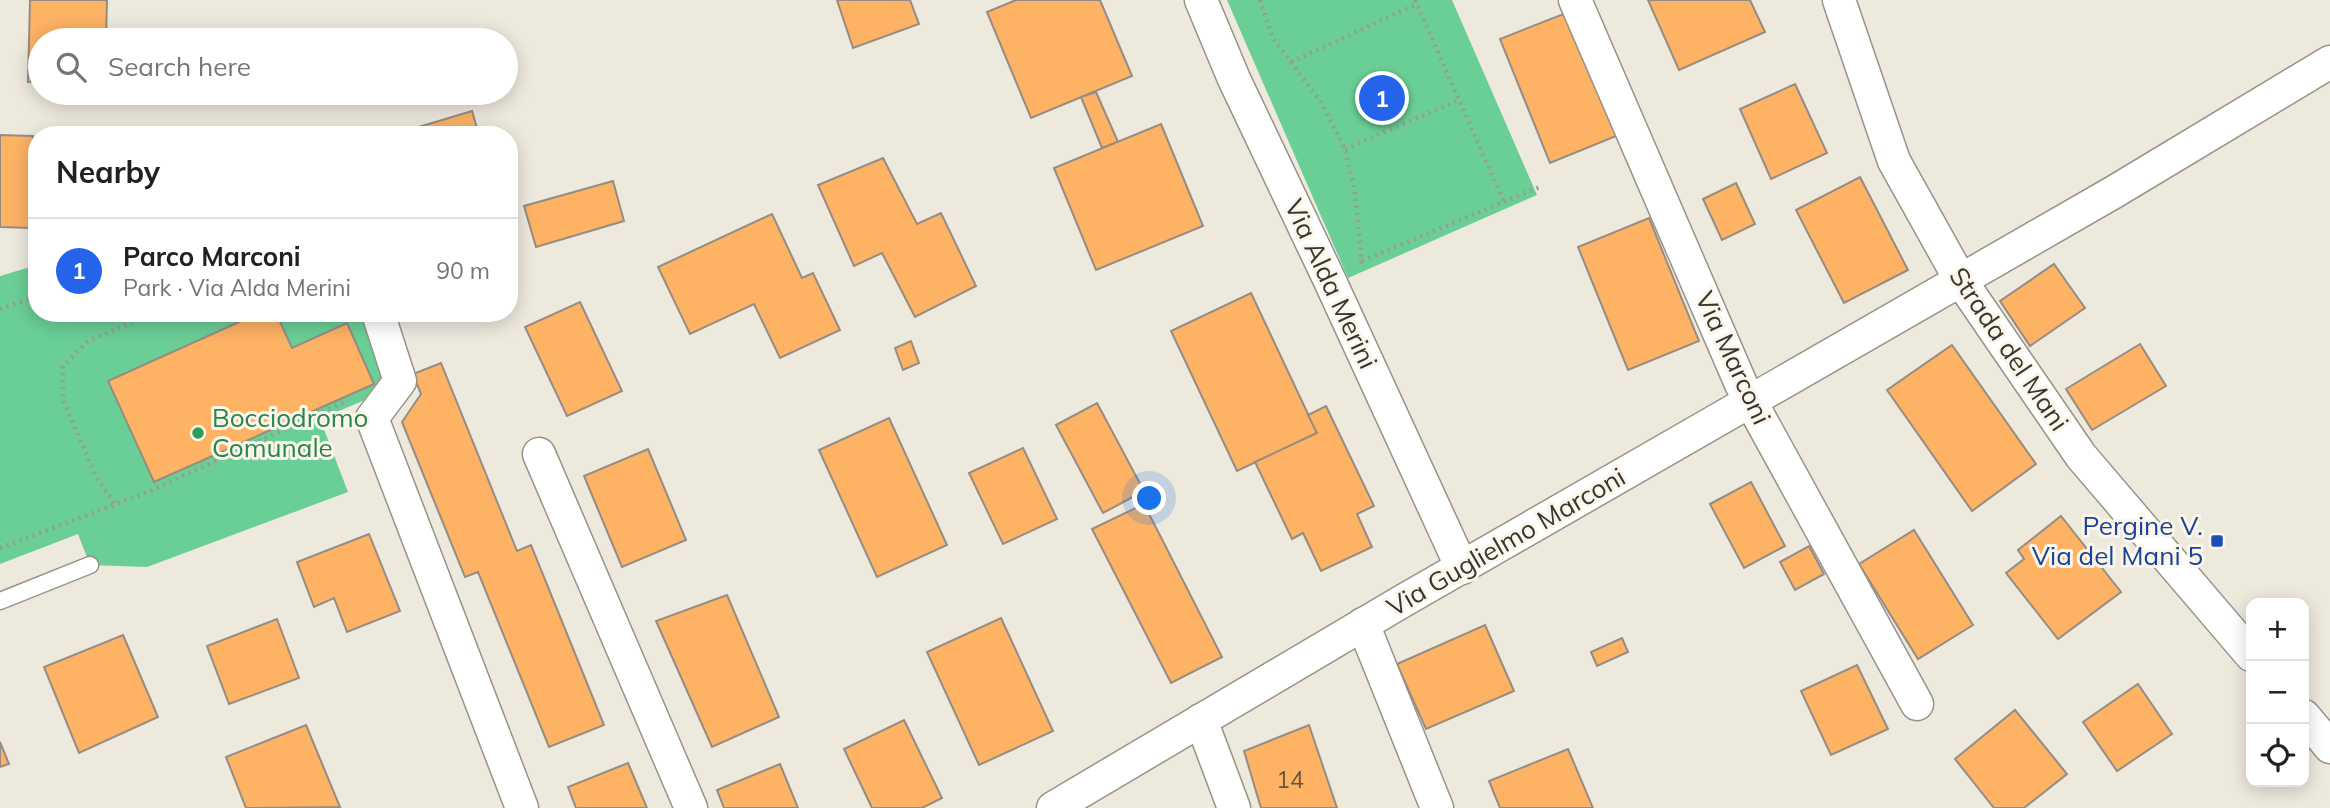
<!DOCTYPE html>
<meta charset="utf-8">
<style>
:root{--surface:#fff;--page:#f2f2f2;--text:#202124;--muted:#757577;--line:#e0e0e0;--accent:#2563eb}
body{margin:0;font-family:Mulish,sans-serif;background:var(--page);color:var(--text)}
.controls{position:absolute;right:21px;bottom:21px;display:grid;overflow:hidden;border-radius:14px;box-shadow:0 4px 18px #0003}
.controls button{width:63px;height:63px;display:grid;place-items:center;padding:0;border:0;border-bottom:2px solid var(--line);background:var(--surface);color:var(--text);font:35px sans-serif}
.you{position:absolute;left:1150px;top:499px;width:24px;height:24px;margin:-18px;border:5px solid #fff;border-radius:50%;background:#1a73e8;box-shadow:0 0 0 10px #1a73e833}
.badge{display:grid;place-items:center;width:46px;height:46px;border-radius:50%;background:var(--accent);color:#fff;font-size:23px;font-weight:700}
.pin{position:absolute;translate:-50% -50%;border:4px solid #fff;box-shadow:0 2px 7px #0006}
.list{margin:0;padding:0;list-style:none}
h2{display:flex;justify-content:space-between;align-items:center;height:91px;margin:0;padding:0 28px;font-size:30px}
h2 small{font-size:23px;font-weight:400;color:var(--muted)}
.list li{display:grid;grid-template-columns:46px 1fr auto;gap:21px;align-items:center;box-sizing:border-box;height:105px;padding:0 28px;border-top:2px solid var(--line)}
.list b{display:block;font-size:26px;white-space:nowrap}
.list p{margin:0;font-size:23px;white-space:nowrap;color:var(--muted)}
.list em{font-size:23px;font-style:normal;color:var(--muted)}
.icon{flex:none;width:38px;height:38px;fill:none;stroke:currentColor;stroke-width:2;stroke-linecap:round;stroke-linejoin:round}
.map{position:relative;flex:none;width:2330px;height:808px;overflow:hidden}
.search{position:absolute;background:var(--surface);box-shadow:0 4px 18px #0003;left:28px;top:28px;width:490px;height:77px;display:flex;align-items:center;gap:18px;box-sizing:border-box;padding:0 24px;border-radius:38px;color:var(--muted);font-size:26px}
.panel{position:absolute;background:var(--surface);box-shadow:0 4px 18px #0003;left:28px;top:126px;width:490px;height:196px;border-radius:28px}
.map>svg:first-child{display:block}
.green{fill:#6acf96}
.building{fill:#fdb264;stroke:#958c83;stroke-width:2}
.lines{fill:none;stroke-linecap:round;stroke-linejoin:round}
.lane-casing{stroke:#989388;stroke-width:19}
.street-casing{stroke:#989388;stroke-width:35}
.path{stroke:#9c9990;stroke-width:4.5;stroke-dasharray:2 5;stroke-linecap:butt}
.lane{stroke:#fff;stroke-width:16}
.street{stroke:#fff;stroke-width:32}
.leisure-dot{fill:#2e9e5b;stroke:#fcf6ea;stroke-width:2.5}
.transit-dot{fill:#1a4fb4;stroke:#fcf6ea;stroke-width:2.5}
.labels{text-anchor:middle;stroke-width:6;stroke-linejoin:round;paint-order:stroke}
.number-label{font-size:23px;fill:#69553e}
.street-label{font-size:26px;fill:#383631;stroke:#fcf6ea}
.leisure-label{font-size:26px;fill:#27864d;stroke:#fcf6ea;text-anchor:start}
.transit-label{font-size:26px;fill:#164399;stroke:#fcf6ea;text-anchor:end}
</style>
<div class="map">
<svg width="2330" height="808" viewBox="0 0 2330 808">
<rect width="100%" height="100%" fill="#eee9dd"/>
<g class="green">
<path d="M1227,0H1452L1537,195L1348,278Z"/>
<path d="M37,265V313H361L386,391L320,419L348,492L147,567L90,565L78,534L0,564V276Z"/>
</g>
<g class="building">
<path d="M30,0H107L106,40H40V82H28Z"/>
<path d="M837,0H910L919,24L853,48Z"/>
<path d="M1016,0H1100L1132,76L1031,118L987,12Z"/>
<path d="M1648,0H1750L1765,32L1679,70Z"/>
<path d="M1571,11L1621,134L1550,163L1500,39Z"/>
<path d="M1795,84L1827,153L1771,179L1740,109Z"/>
<path d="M1096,92L1118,142L1102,148L1081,97Z"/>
<path d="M472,111L479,135H392Z"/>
<path d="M1161,124L1203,226L1096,270L1054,168Z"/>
<path d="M0,135L33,136L31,228L0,227Z"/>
<path d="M883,158L917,224L941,213L976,286L915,317L882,253L854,266L818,185Z"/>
<path d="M1860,177L1908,270L1844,303L1796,210Z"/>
<path d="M613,181L624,221L536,247L524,206Z"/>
<path d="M1736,183L1755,224L1722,240L1703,199Z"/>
<path d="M772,214L802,278L813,273L840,330L780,358L754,304L690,334L658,267Z"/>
<path d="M1649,218L1699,341L1628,370L1578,247Z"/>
<path d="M2054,264L2085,308L2030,346L2000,301Z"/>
<path d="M1251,293L1317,433L1237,471L1171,331Z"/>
<path d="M580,302L622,391L567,416L525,327Z"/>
<path d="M259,313H276L292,348L347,323L374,384L154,482L108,381Z"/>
<path d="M911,341L919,363L903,370L895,348Z"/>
<path d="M2140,344L2166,386L2092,430L2066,389Z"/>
<path d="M1952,345L2036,464L1972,511L1887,390Z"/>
<path d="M441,363L517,551L531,545L604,725L549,747L478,572L465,577L402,422L421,394L413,374Z"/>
<path d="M1097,403L1144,491L1103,513L1056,425Z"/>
<path d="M1326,406L1374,506L1357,514L1372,547L1321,571L1303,533L1292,539L1255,462L1317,433L1308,415Z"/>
<path d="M889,418L947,545L877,577L819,450Z"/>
<path d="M1023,448L1057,519L1003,544L969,473Z"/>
<path d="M648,449L686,540L622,567L584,476Z"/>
<path d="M1751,482L1785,546L1744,568L1710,504Z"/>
<path d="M1144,504L1222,657L1171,683L1092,529Z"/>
<path d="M2061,516L2121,592L2058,639L2006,573L2024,559L2018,550Z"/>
<path d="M1914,530L1973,625L1918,659L1859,564Z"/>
<path d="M369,534L400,611L347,632L334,598L314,607L297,562Z"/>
<path d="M1809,546L1824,574L1795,590L1780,562Z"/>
<path d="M727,595L779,717L712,747L656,621Z"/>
<path d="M1001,618L1053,731L979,765L927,652Z"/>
<path d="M277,619L299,678L229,704L207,646Z"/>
<path d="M1485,625L1514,691L1426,729L1397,664Z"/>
<path d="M123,635L158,717L79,753L44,667Z"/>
<path d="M1622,638L1628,652L1597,666L1591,652Z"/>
<path d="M1857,665L1888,729L1831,755L1801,691Z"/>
<path d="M2138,684L2172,734L2117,771L2083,722Z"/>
<path d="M2015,710L2067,774L2024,808H1994L1955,759Z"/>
<path d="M904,720L942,798L922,808H872L844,749Z"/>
<path d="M306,725L340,807L246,808L226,757Z"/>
<path d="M1309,725L1337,808H1261L1244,751Z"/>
<path d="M0,742L9,764L0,767Z"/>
<path d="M1568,749L1593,808H1500L1489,781Z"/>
<path d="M628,763L647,808H576L568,787Z"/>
<path d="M780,764L798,808H724L717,790Z"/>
</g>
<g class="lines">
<g class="lane-casing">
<path id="lane" d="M0,601L90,565"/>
</g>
<g class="street-casing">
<g id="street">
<path d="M1201,0L1234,79L1330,281L1462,568"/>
<path d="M1575,0L1741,384L1917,704"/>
<path d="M1839,0L1894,161L1961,281L2081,456L2251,655"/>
<path d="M378,313L400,381L372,418L522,808"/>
<path d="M539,454L691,808"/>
<path d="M1363,624L1437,808"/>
<path d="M2304,716L2330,747"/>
<path d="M1201,720L1234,808"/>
<path d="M1053,808L1401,602L2114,192L2330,62"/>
</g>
</g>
<g class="path">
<path d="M1260,0L1273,38L1321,102L1345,149L1355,192L1362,261L1359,263"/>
<path d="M1415,0L1504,202"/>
<path d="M1291,62L1417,4"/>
<path d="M1345,149L1459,100"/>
<path d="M1362,261L1542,186"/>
<path d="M0,309L37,296"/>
<path d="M114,503L95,475L63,399V367L88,341L155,313"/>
<path d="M0,548L148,492L344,402"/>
</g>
<use href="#lane" class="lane"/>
<use href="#street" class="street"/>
</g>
<circle class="leisure-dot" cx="198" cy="433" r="7"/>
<rect class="transit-dot" x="2210" y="534" width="14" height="14" rx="3.5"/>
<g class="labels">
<g class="number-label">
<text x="1290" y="788">14</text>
</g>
<g class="street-label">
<text transform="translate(1331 284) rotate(65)" y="9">Via Alda Merini</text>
<text transform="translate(2009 349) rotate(56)" y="9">Strada del Mani</text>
<text transform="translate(1733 358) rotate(65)" y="9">Via Marconi</text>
<text transform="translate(1506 542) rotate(-30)" y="9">Via Guglielmo Marconi</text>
</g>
<g class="leisure-label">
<text x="212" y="427">Bocciodromo<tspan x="212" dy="30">Comunale</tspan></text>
</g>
<g class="transit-label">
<text x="2203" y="535">Pergine V.<tspan x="2203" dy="30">Via del Mani 5</tspan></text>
</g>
</g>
</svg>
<div class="controls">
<button>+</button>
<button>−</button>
<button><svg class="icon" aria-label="locate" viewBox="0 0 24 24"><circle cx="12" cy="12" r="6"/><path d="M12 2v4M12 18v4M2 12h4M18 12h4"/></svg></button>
</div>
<div class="you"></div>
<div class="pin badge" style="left:1382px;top:98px">1</div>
<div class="search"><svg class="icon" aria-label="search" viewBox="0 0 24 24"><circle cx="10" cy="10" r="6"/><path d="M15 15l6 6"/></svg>Search here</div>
<section class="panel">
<h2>Nearby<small></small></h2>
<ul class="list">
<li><span class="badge">1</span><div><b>Parco Marconi</b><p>Park · Via Alda Merini</p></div><em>90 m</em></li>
</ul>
</section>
</div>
